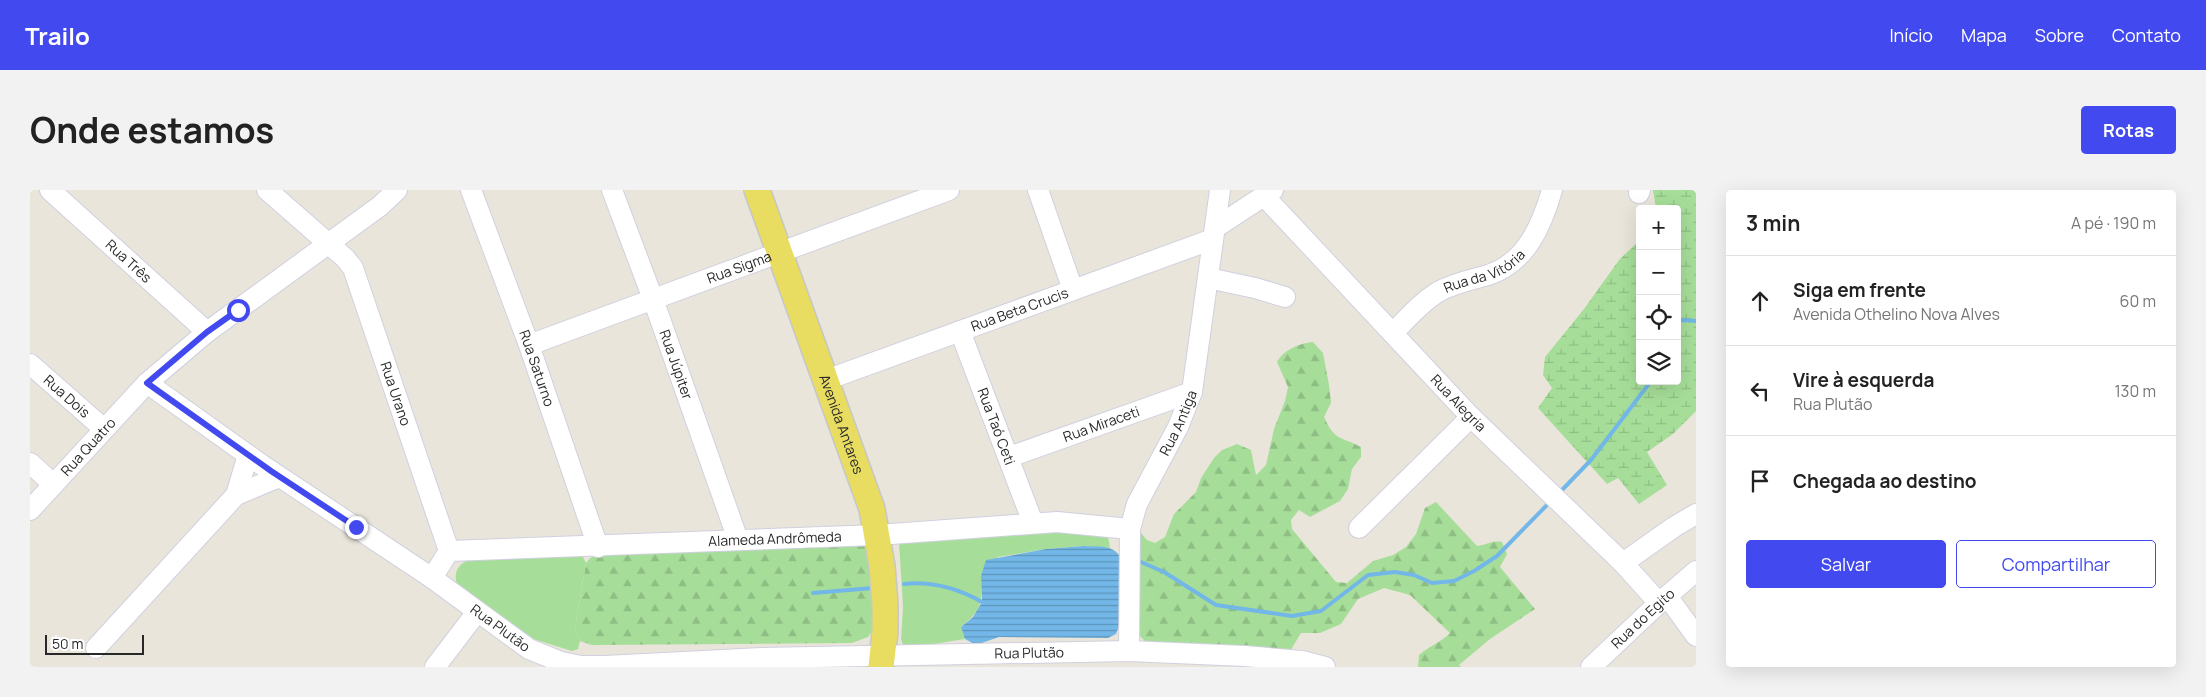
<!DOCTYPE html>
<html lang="pt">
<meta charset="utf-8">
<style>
:root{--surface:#fff;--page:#f2f2f2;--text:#222;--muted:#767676;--line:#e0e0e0;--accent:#4249ef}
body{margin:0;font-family:Manrope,sans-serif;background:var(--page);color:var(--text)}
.controls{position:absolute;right:15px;top:15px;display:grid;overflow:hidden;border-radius:5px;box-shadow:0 5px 20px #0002}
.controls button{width:45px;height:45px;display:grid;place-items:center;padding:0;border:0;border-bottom:1px solid var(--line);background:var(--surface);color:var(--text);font:25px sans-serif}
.scale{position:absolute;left:15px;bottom:12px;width:99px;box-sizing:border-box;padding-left:5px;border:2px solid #282828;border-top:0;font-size:14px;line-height:18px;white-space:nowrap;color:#282828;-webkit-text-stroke:4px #fff;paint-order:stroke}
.stop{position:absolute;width:15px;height:15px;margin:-11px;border:4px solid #4249ef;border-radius:50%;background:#fff}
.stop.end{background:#4249ef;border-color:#fff;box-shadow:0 1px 5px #0008}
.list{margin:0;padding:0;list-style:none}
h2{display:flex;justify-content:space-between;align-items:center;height:65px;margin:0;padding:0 20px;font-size:21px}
h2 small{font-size:16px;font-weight:400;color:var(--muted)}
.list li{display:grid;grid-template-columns:32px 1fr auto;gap:15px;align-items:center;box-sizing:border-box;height:90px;padding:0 20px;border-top:1px solid var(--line)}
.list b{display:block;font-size:19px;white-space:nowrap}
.list p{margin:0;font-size:16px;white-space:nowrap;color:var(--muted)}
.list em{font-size:16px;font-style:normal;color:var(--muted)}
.actions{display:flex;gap:10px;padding:15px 20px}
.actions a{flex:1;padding:11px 0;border:1px solid var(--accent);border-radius:5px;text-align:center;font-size:18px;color:var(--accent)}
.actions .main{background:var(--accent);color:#fff}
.icon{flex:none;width:28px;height:28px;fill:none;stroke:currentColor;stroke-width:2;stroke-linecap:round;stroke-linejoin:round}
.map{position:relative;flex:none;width:1666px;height:477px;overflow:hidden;border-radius:5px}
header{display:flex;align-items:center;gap:30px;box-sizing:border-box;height:70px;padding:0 25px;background:var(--accent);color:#fff}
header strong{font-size:24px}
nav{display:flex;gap:28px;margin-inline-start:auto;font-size:18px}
.intro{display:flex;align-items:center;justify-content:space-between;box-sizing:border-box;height:120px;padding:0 30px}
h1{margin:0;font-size:35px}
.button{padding:12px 22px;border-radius:5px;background:var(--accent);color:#fff;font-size:18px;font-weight:700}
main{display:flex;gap:30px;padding:0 30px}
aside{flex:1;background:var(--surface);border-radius:5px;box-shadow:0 5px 20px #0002}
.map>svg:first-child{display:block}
.forest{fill:url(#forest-firs)}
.wetland{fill:url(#wetland-marsh)}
.park{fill:#a6de99}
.water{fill:url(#water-rules)}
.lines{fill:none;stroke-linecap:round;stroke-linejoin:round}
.stream{stroke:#72b7e7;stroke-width:4}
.minor-casing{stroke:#d0d0e0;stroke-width:22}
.major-casing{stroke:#c7c7c7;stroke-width:28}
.minor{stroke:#fff;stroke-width:20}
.major{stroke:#e8dc61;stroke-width:25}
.route{stroke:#4249ef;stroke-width:6}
.labels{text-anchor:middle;stroke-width:4;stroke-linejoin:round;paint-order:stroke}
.street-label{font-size:14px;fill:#282828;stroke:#fff}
</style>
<header>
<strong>Trailo</strong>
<nav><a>Início</a><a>Mapa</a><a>Sobre</a><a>Contato</a></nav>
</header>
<div class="intro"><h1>Onde estamos</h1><a class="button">Rotas</a></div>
<main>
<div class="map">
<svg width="1666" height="477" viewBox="0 0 1666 477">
<defs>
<pattern id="forest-firs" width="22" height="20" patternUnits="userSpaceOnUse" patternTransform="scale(1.25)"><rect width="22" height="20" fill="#a6de99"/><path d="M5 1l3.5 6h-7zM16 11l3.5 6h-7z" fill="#8fbe84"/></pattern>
<pattern id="wetland-marsh" width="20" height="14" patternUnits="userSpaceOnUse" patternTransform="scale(1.25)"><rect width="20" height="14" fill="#a6de99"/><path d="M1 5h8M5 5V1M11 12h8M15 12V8" fill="none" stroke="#8fbe84"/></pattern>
<pattern id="water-rules" width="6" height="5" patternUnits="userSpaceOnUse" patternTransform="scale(1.25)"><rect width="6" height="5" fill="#72b7e7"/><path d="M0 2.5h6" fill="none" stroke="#5e95bb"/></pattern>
</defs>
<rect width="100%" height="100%" fill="#eae5da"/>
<g class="forest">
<path d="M1283,152L1293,163L1299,195L1301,213L1294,227C1305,252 1311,246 1331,257V267L1322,279L1318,299L1310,311L1280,327L1269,320L1261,330L1262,339L1306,392L1317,393L1343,371L1363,365L1376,357L1386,344L1395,318L1406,312L1447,356C1456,355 1463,350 1472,352L1477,364L1470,377L1505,419L1460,449L1429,475L1431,477H1388L1389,465C1399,456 1410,453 1420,443L1380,405L1354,398L1328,409L1311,434L1290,443H1271L1259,463L1117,453L1110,446L1108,434L1110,342L1117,350L1125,353L1135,347L1144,324L1166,302L1171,288L1184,268L1192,260L1207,254L1221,260L1226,285L1236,275L1244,239L1255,211L1258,197L1247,172C1253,160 1270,153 1283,152Z"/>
<path d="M834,352L842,358L846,435L838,447L822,453L562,455L550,451L545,438L556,373L560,368L570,364Z"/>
</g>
<path class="wetland" d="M1623,0H1666V221L1643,244L1617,262L1637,295L1609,314L1588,288L1577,294L1508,218L1522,198L1513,185L1515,167L1554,119L1589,70L1610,50V191H1647V19H1626Z"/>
<g class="park">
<path d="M1003,338L1078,346L1080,358L1054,356L1016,359L968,367L951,386C952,414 953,418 931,437L935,449L879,458L873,455L871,449L873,417L869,352Z"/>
<path d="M547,364L553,367L556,373L545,438L550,451L548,459L542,461L497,447L428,398C422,381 428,374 444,367Z"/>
</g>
<path class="water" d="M1054,356C1069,357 1083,354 1091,368L1090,433L1086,444L1078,448L969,447L946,455L935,449L931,437L943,427L952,412L951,386L956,370L1016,359Z"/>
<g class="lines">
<g class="stream">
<path d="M1647,131L1653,130L1666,131"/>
<path d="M1532,300L1561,270L1621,191"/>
<path d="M1111,372L1134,382L1186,415L1262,426L1291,421L1338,385L1365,382L1384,385L1402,393L1424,391L1444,381L1467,366L1516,316"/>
<path d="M874,394C902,391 927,398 952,412"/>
<path d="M783,403L843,398"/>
</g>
<g class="minor-casing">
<g id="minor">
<path id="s1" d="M20,0L177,142"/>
<path id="s2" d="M237,0L315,68L323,78L419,361"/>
<path id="s3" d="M441,0L499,155L568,357"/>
<path id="s4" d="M582,0L623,109L708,350"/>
<path d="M1008,0L1043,100"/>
<path d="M1609,3L1610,0"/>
<path id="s5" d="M1234,6L1441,227L1593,373L1629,413"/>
<path d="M1185,38L1243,0"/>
<path d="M1178,88L1225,98L1255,107"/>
<path id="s6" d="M930,141L1003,333"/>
<path id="s7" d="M1363,143C1377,129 1390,113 1408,102C1424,93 1441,90 1458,85C1496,73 1512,35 1522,0"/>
<path id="s8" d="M499,155L919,0"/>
<path id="s9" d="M0,174L74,239"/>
<path id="s10" d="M796,190L1183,49"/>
<path id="s11" d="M117,193L232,275L402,388L499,459L531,472L551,476H575L732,468L1099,461L1215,466L1272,471L1295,477"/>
<path id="s12" d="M979,267L1162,202"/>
<path d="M0,273L23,294"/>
<path d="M206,305L249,287"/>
<path id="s13" d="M0,320L117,193L177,142L350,16L367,0"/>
<path d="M1329,338L1441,227"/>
<path d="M1593,373L1644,337L1666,324"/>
<path id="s14" d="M402,388L419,361L847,345L1027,332L1100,339"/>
<path d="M1637,406L1666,446"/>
<path d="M66,458L206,305L218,265"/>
<path id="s15" d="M1099,461L1100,339L1107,314L1148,237L1162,202L1190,0"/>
<path d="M405,477L447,422"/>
<path id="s16" d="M1561,477L1629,413L1666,381"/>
</g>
</g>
<g class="major-casing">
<g id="major">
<path id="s17" d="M727,0L842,319L852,376L855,414V442L851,477"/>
</g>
</g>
<use href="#minor" class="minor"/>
<use href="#major" class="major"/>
</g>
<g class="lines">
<path class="route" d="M208,120L177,142L117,193L241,281L326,337"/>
</g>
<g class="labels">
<g class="street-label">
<text dy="5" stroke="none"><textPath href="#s1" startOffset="106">Rua Três</textPath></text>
<text dy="5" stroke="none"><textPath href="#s8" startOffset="224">Rua Sigma</textPath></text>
<text dy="5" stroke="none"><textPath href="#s7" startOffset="112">Rua da Vitória</textPath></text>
<text dy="5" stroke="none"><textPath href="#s10" startOffset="206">Rua Beta Crucis</textPath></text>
<text dy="5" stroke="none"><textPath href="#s4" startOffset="186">Rua Júpiter</textPath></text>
<text dy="5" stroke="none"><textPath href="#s3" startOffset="190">Rua Saturno</textPath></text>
<text dy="5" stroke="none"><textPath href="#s2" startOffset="249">Rua Urano</textPath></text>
<text dy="5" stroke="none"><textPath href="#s9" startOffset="49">Rua Dois</textPath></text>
<text dy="5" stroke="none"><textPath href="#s5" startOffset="284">Rua Alegria</textPath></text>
<text dy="5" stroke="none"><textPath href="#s15" startOffset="239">Rua Antiga</textPath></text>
<text dy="5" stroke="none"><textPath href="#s17" startOffset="249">Avenida Antares</textPath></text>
<text dy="5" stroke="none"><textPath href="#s12" startOffset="98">Rua Miraceti</textPath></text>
<text dy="5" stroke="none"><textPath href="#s6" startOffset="102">Rua Taó Ceti</textPath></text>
<text dy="5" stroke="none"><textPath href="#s13" startOffset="86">Rua Quatro</textPath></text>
<text dy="5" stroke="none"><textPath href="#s14" startOffset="358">Alameda Andrômeda</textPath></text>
<text dy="5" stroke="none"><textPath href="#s16" startOffset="71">Rua do Egito</textPath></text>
<text dy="5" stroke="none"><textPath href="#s11" startOffset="430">Rua Plutão</textPath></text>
<text dy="5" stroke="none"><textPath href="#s11" startOffset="969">Rua Plutão</textPath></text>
</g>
</g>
</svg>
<div class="controls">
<button>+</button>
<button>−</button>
<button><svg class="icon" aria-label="locate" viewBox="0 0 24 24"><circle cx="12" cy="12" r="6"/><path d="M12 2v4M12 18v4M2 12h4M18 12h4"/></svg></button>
<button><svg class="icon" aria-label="layers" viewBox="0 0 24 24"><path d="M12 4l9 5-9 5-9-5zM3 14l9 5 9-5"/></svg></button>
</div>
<div class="scale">50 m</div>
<div class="stop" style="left:208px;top:120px"></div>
<div class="stop end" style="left:326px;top:337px"></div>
</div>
<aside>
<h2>3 min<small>A pé · 190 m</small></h2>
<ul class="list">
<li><svg class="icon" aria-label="ahead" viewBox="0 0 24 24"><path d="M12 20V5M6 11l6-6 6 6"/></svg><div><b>Siga em frente</b><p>Avenida Othelino Nova Alves</p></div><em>60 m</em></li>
<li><svg class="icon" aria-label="left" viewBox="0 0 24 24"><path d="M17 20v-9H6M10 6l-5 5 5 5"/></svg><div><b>Vire à esquerda</b><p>Rua Plutão</p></div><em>130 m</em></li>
<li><svg class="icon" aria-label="arrive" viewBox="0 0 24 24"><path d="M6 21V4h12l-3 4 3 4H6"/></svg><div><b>Chegada ao destino</b></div></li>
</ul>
<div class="actions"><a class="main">Salvar</a><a>Compartilhar</a></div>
</aside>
</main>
